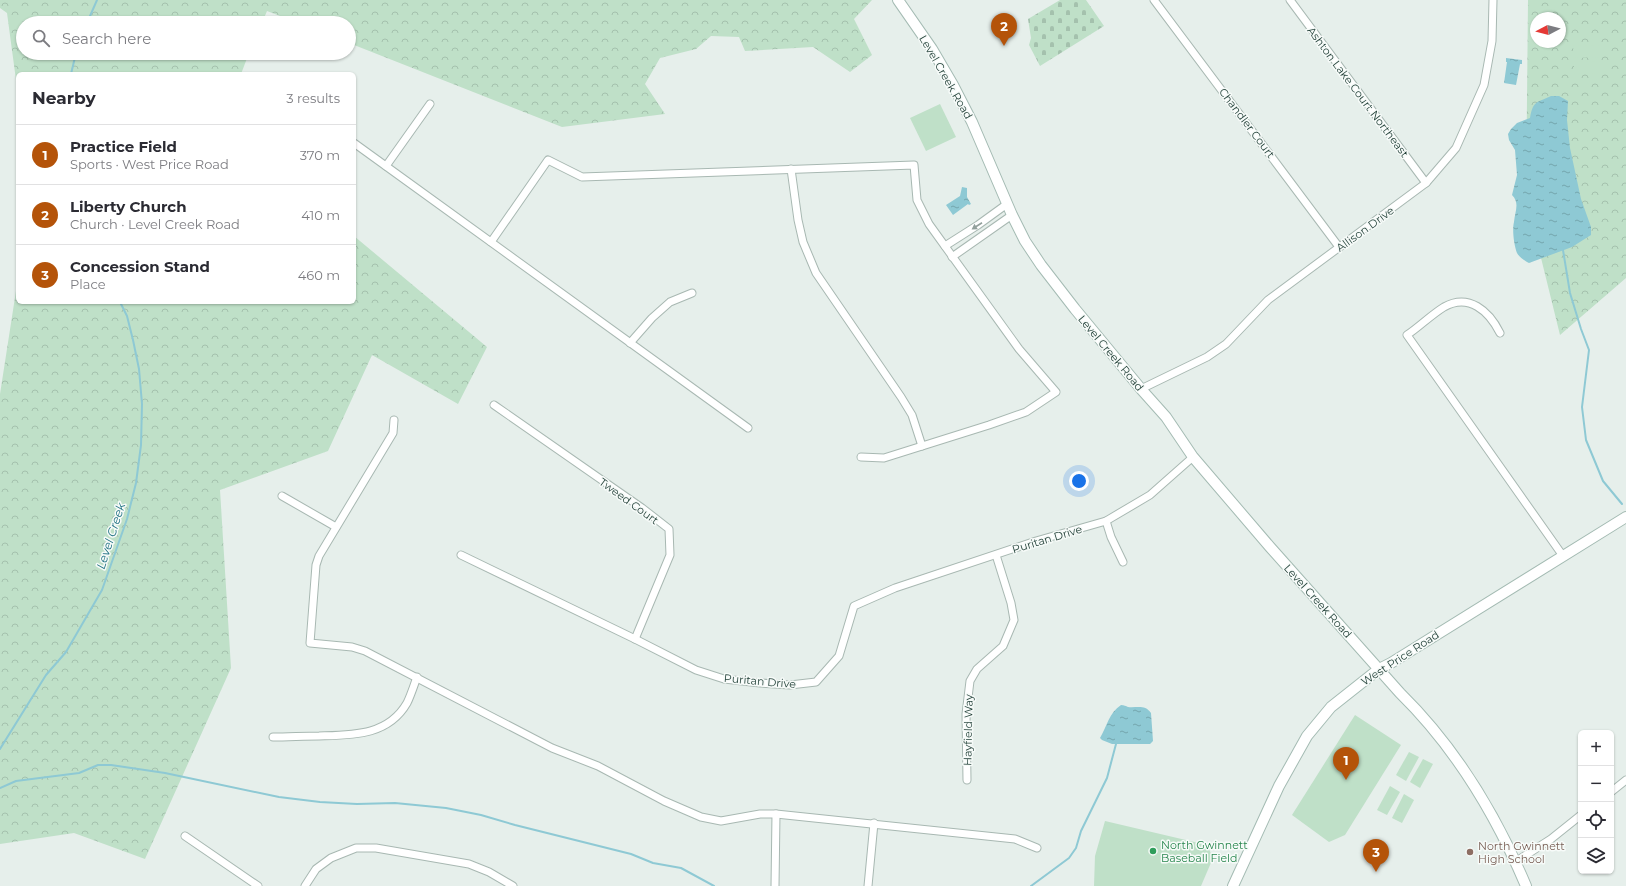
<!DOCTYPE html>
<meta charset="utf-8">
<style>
:root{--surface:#fff;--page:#f2f2f3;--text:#2b2b33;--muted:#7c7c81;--line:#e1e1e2;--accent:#b45309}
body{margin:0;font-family:Montserrat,sans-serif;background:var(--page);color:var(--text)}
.controls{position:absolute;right:12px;bottom:12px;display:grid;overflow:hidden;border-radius:6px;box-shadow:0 1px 3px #0004}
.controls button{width:36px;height:36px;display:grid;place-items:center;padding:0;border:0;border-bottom:1px solid var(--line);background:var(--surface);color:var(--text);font:20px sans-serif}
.compass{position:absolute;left:1530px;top:12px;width:36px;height:36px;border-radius:50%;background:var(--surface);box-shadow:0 1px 3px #0004;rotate:263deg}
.you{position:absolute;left:1079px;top:481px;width:14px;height:14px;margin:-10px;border:3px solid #fff;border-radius:50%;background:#1a73e8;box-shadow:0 0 0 6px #1a73e833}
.badge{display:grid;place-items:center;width:26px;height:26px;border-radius:50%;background:var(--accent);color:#fff;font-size:13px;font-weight:700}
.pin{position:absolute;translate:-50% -33px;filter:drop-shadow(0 1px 2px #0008)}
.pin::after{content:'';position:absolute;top:21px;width:14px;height:12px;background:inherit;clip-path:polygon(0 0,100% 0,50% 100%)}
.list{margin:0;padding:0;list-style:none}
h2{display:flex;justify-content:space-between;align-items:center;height:52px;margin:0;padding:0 16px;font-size:17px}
h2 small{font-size:13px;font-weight:400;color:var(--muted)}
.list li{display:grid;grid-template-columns:26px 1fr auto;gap:12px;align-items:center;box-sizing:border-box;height:60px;padding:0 16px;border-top:1px solid var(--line)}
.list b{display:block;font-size:15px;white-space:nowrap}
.list p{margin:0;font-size:13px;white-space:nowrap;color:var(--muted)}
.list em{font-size:13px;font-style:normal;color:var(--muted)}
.icon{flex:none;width:22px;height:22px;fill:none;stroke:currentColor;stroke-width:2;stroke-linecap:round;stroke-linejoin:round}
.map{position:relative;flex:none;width:1626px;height:886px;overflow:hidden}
.search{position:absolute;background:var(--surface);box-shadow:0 1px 3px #0004;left:16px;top:16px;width:340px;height:44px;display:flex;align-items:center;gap:10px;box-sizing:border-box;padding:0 14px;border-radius:22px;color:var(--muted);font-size:15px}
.panel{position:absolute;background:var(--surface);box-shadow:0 1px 3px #0004;left:16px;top:72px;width:340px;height:232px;border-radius:6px}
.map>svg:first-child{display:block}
.forest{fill:url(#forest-crowns);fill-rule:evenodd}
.cemetery{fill:url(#cemetery-stones)}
.garden{fill:#bfe0c8}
.water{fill:url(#water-ripples)}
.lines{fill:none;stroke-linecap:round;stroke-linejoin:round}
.stream{stroke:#8ec9d4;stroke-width:2}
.street-casing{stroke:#a8b8b2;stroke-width:9}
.secondary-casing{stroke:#a4bbb3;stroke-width:12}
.street{stroke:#fff;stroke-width:7}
.secondary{stroke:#fff;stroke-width:10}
.oneway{fill:#92a09c}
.leisure-dot{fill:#2e9e5b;stroke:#f7fbf9;stroke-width:1.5}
.education-dot{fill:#8d6e63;stroke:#f7fbf9;stroke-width:1.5}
.labels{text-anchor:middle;stroke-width:3;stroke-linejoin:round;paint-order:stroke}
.street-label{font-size:11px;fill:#24423a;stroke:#f7fbf9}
.leisure-label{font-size:11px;fill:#27864d;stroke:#f7fbf9;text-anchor:start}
.education-label{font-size:11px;fill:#785e54;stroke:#f7fbf9;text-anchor:start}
.water-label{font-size:12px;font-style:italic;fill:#1c6f80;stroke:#f7fbf9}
</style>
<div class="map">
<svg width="1626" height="886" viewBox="0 0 1626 886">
<defs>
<pattern id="forest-crowns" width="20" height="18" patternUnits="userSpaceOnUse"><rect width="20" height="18" fill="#bfe0c8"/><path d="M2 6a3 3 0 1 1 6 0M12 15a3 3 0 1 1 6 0" fill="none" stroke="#a4c1ad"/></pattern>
<pattern id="cemetery-stones" width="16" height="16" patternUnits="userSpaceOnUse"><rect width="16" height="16" fill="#bfe0c8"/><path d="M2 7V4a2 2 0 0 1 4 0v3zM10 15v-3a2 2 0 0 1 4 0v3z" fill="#a4c1ad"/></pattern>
<pattern id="water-ripples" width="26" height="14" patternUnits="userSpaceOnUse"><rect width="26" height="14" fill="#8ec9d4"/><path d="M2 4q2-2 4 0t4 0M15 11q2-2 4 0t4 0" fill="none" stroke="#74a5ad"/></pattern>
</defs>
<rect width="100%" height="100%" fill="#e6efeb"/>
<g class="forest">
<path d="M0,0H872L854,19L872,55L850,72L813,47L745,51L739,37L711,36L696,49L660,58L645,84L665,114L562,127L349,43V23H298L267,11L262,23H23V53H249L241,74H18V95L7,13L0,8Z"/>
<path d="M1528,0H1626V278L1560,335L1526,197ZM1536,18H1560V42H1536Z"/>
<path d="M354,236L487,347L458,404L372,355L328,451L220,490L231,668L145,859L74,833L0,844V394L18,278V302H354Z"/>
</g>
<path class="cemetery" d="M1060,0H1086L1104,26L1040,66L1029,45L1031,38L1028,19Z"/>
<g class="garden">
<path d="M1599,45V57L1574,58L1573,46Z"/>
<path d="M1600,61V73L1574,74V62Z"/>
<path d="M940,104L956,137L926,151L910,118Z"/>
<path d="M1355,715L1401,745L1345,835L1329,842L1292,815Z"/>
<path d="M1409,752L1419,757L1406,781L1396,775Z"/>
<path d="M1423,759L1433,764L1420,788L1410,782Z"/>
<path d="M1390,786L1400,792L1387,815L1377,810Z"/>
<path d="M1404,794L1414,800L1402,823L1392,818Z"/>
<path d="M1105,821L1207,845L1213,858L1201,886H1094L1095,856Z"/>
</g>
<g class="water">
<path d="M1506,58L1522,60V64H1520L1516,85L1504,83L1507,62H1506Z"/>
<path d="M1551,96H1559L1568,101L1567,120L1570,148L1581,199L1591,227V235L1572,247L1529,263C1525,261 1519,257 1517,253C1514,245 1512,230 1514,222C1515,211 1520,203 1512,195L1517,175L1515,150L1509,140L1508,134L1511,129L1517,123L1530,118C1533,101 1536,103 1551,96Z"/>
<path d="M962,187L967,188V197L971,204L969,205L968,204L953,215L946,205L960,196Z"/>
<path d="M1121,705C1124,705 1126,706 1128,707C1137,708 1145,704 1151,713L1153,741L1150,744H1112L1102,740L1100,738C1107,726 1109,713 1121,705Z"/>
</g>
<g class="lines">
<g class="stream">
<path d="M87,23L97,0"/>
<path d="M71,74L76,53"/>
<path d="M1563,250L1570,293L1581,329L1589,350L1582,407L1586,440L1603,481L1622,504"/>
<path d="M0,749L46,675L66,652L102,590L127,519L136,483L141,445L142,404L139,369L133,340L127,316L120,302"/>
<path d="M0,788L16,781L79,773L98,765H111L165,773L279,797L320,802L357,804L395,803L446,808L481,815L515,825L631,854L653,863L681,868L714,886"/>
<path d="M1031,886L1069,858L1076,848L1081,831L1107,778L1116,744"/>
</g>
<g class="street-casing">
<g id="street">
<path d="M1154,0L1339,247"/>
<path d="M1290,0L1426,183"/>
<path d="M354,143L748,428"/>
<path d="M386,166L430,104"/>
<path d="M791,169L798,220L803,242L816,273L901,397L912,415L922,446"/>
<path d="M491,242L548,160L582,177L914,165L917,200L929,224L1019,349L1056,392L1026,412L989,425L884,458L861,457"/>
<path d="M945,246L978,225L1007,204"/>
<path d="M952,257L1012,215"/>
<path d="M1500,333C1489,311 1469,293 1444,307C1431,315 1419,327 1407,335L1563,556"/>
<path d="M630,343L652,318L670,302L692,293"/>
<path d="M1141,389L1207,357L1226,344L1268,300L1426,183L1456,148L1484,85L1492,41L1493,0"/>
<path d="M494,405L642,508L669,529L670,555L635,639"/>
<path d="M394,420L393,433L319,556L316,565L310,643L352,647L365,651L552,748L598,766L664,801L701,817L721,821L760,814H776L1015,839L1037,848"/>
<path d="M282,496L336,527"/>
<path d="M1106,521L1111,537L1123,562"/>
<path d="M461,555L635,639L696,670L724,679L760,683L790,685L816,682L839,656L854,606L895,588L1036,541L1106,521L1150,495L1193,457"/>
<path d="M273,737C288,737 304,736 319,736C352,735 388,736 407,703C411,695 414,685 417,677"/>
<path d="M967,780L966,714L970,681L977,669L1003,646L1014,620L1011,603L996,555"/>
<path d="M1611,792L1626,780"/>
<path d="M185,836L258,886"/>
<path d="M1515,862L1551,839L1581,815"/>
<path d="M305,886L316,869L331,858L356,848H376L469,864L489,872L513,886"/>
<path d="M775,886L776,814"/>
<path d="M868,886L874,823"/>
</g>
</g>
<g class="secondary-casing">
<g id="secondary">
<path d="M898,0L932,49L953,85L972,122L1012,215L1025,241L1041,265L1075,309L1141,389L1166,417L1193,457L1270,547L1400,693C1455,747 1496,815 1526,886"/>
<path d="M1233,886L1279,786L1307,736L1331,707L1379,669L1391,663L1626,517"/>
</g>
</g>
<use href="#street" class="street"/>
<use href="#secondary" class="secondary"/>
</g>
<defs><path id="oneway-solid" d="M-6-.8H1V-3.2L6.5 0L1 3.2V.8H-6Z"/></defs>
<use class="oneway" href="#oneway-solid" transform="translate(977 226) rotate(147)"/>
<circle class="leisure-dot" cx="1153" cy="851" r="4"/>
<circle class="education-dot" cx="1470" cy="852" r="4"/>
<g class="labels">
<g class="street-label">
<text transform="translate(946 77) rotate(60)" y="4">Level Creek Road</text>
<text transform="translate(1358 92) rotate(53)" y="4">Ashton Lake Court Northeast</text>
<text transform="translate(1247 123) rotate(53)" y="4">Chandler Court</text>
<text transform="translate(1365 229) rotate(-36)" y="4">Allison Drive</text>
<text transform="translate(1111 353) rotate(50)" y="4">Level Creek Road</text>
<text transform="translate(629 501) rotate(36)" y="4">Tweed Court</text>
<text transform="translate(1047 539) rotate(-17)" y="4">Puritan Drive</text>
<text transform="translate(1318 601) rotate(48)" y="4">Level Creek Road</text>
<text transform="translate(1400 658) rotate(-33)" y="4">West Price Road</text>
<text transform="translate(760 681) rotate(5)" y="4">Puritan Drive</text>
<text transform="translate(968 730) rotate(-89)" y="4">Hayfield Way</text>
</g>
<g class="leisure-label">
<text x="1161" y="849">North Gwinnett<tspan x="1161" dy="13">Baseball Field</tspan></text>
</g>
<g class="education-label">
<text x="1478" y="850">North Gwinnett<tspan x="1478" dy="13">High School</tspan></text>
</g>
<g class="water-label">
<text transform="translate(111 536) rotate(-72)" y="4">Level Creek</text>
</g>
</g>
</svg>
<div class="controls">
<button>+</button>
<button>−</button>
<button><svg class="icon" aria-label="locate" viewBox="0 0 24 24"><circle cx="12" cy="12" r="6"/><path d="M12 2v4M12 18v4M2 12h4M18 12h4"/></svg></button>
<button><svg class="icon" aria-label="layers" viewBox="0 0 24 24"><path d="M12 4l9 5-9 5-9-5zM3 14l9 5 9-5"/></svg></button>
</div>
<svg class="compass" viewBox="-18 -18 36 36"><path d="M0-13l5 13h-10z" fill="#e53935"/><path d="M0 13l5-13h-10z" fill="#7c7c81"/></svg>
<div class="you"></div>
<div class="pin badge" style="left:1346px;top:780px">1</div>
<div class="pin badge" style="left:1004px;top:46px">2</div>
<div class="pin badge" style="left:1376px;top:872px">3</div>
<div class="search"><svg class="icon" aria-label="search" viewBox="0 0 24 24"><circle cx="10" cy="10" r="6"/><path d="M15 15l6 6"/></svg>Search here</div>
<section class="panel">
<h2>Nearby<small>3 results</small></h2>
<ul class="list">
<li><span class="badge">1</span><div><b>Practice Field</b><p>Sports · West Price Road</p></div><em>370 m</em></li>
<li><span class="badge">2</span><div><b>Liberty Church</b><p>Church · Level Creek Road</p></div><em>410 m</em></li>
<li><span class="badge">3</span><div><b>Concession Stand</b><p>Place</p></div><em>460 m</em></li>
</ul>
</section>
</div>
